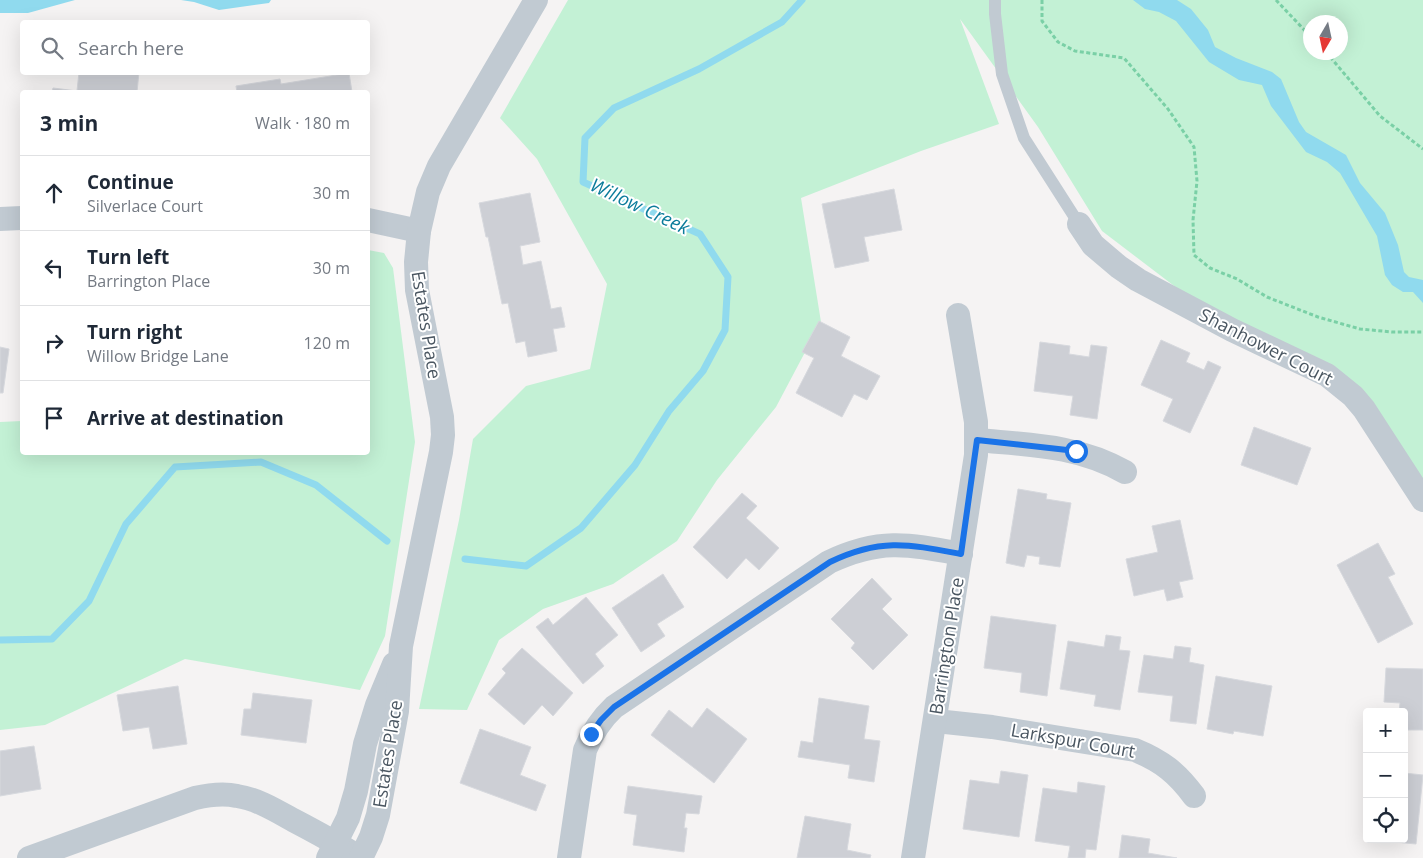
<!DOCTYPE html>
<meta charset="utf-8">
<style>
:root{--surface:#fff;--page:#f6f6f7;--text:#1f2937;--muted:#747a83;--line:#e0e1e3}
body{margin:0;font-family:"Open Sans",sans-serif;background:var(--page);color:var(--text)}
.controls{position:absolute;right:15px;bottom:15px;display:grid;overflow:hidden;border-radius:5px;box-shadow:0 5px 20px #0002}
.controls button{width:45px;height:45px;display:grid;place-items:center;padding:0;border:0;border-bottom:1px solid var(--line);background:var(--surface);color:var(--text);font:25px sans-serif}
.compass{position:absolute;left:1303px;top:15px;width:45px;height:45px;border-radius:50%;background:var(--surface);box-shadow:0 5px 20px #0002;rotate:189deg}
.stop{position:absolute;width:15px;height:15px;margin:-11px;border:4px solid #1a73e8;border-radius:50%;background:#fff}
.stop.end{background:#1a73e8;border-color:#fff;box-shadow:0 1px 5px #0008}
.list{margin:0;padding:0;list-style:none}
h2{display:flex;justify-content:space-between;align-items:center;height:65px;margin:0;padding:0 20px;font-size:21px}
h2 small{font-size:16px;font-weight:400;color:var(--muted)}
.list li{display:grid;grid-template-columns:32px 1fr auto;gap:15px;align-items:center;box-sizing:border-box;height:75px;padding:0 20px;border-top:1px solid var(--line)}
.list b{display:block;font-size:19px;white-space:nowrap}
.list p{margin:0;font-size:16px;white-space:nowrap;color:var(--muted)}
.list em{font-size:16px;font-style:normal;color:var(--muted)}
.icon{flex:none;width:28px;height:28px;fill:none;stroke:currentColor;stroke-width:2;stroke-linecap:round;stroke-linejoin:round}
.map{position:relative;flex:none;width:1423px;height:858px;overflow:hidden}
.search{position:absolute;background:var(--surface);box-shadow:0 5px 20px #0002;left:20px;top:20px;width:350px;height:55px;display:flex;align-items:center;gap:12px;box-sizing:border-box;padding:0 18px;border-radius:5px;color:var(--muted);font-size:19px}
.panel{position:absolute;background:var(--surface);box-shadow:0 5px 20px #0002;left:20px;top:90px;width:350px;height:365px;border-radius:5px}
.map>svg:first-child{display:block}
.green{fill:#c3f1d5;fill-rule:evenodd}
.water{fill:#90daee}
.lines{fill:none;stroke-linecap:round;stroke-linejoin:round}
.stream{stroke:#90daee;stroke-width:7}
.building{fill:#cdcfd5;stroke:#d7d9de}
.path{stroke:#7ad0a6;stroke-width:3;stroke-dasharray:4 2.5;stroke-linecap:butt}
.lane{stroke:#c1cad2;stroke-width:12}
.street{stroke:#c1cad2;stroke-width:24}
.route{stroke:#1a73e8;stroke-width:6}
.labels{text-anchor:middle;stroke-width:4;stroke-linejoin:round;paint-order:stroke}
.street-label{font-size:18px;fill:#4a5661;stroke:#fff}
.water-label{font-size:19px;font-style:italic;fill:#0c7c9b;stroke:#fff}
</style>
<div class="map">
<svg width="1423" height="858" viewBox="0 0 1423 858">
<rect width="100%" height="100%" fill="#f5f3f3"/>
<g class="green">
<path d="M568,0H1423V498L1364,409L1232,330L1102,231L1038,127L960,19L999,124L921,151L801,198L821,322L776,407L717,480L677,541L613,584L543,609L499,640L467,710L419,709L459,520L473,439L526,386L590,369L607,284L537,159L500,118ZM1310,22H1340V52H1310Z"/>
<path d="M368,250L384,253L393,268L415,442L385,636L360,690L185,659L45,725L0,730V422L22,421V452H368Z"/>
</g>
<g class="water">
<path d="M0,0H75L28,13H0Z"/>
<path d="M181,0H271L269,3L219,10L194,2Z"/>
<path d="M1133,0H1177L1191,9L1208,30L1215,47L1236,58L1272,72L1281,79L1299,122L1306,132L1346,155L1360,183L1385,213L1398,245L1404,272L1409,277L1423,280V303L1413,292H1403L1392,285L1385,275L1377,236L1340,173L1327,162L1306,152L1271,106L1262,85L1239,80L1209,62L1176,21L1159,12L1145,9Z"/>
</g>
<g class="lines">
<g class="stream">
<path d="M465,559L526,566L581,528L635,465L669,411L703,371L725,330L728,277L700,234L583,182L585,138L614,108L699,69L782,22L802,0"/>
<path d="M0,640L52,639L89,601L126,524L175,467L261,462L316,485L387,541"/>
</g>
</g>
<g class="building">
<path d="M79,72L117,74L139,72L137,92H52L53,88L77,91Z"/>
<path d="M349,73L352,92H237L236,86L280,79L281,84Z"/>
<path d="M894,189L902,230L864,237L869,261L835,268L822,204Z"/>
<path d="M530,193L540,242L520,246L523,265L541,261L551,309L561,307L565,327L553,329L557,351L528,357L525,341L516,343L508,303L502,304L488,237H486L479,203Z"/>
<path d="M819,321L850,337L841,356L880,376L867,400L854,394L842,417L796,393L814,358L802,352Z"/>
<path d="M1161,340L1190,353L1186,362L1204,370L1208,361L1221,367L1190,433L1163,421L1173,399L1141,385Z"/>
<path d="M1040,342L1070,346L1069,354L1089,357L1091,345L1107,347L1097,419L1070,415L1073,396L1034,391Z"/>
<path d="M0,347L9,349L3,393H0Z"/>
<path d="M1254,427L1311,448L1297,485L1241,465Z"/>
<path d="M1018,489L1047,494L1046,499L1071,503L1060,567L1039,564L1040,557L1027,555L1024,567L1006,563Z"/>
<path d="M742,493L757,506L746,518L779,548L759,570L746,558L727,579L693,547Z"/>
<path d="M1180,520L1193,579L1179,582L1183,597L1167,601L1164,589L1134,596L1126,559L1158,552L1152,526Z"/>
<path d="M1378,543L1395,574L1388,577L1413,624L1378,643L1337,565Z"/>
<path d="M663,574L684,607L657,624L665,636L641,652L612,608Z"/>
<path d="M872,578L892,599L882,609L908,635L873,670L851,648L855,643L831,619Z"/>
<path d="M586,597L618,635L595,654L604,666L583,684L536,627L548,618L553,625Z"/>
<path d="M991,616L1056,625L1047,696L1020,692L1022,673L984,668Z"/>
<path d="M1106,635L1121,637L1119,650L1130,651L1120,710L1094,706L1096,695L1060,689L1068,641L1104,647Z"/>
<path d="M1175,646L1191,648L1189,662L1204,665L1196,724L1170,721L1173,696L1138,692L1144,655L1173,659Z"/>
<path d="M522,648L573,693L553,716L542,705L524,725L488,694L506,673L502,669Z"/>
<path d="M1386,668L1423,669V730H1404V712H1399L1400,703L1384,702Z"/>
<path d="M1216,676L1272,686L1263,736L1234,731L1233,734L1207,729Z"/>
<path d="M178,686L187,744L153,749L149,727L123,731L117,695Z"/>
<path d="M253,693L312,700L306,743L241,735L244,709H251Z"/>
<path d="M819,698L869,706L864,739L880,741L874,782L848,778L850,765L798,757L801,741L813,743Z"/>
<path d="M707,708L747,739L714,783L651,735L669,710L692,728Z"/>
<path d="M480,729L531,747L520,775L546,785L536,811L460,783Z"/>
<path d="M34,746L41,789L0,796V751Z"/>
<path d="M1001,771L1028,775L1019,837L963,829L970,780L999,784Z"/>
<path d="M1404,773L1423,775L1416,844L1373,840L1404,839Z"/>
<path d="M1078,782L1105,786L1096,850L1086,849L1085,858H1068L1070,846L1035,841L1043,788L1077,793Z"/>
<path d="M628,786L702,796L699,814L686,813L684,828H687L684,852L633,845L637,815L624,813Z"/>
<path d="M805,816L851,824L847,850L871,855L870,858H797Z"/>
<path d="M1122,835L1150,839L1148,853L1177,858H1119Z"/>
</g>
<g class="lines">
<g class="path">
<path d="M1042,0V21L1058,42L1075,51L1124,58L1168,109L1194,147L1197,181L1193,220L1194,255L1210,268L1237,279L1267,297L1318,317L1360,329L1392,332H1423"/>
<path d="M1276,0L1310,36"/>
<path d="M1326,52L1380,116L1423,149"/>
</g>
<path class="lane" d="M995,0V14L1002,74L1024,138L1079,224"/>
<g class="street">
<path d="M0,219L22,218"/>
<path d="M368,220L419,231"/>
<path d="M1079,224L1093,245L1119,267L1138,280L1232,330L1327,375L1353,396L1364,409L1423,500"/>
<path d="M977,440C1030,445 1078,445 1125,472"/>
<path d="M936,721L992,727L1135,750C1162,761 1177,773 1194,796"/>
<path d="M29,858L195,798C208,795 224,793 237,796C257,799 275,810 293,820C316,832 338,844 360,858"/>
<path d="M328,858L348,818L356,791L365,744L377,705L394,664"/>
<path d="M361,858L371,837L378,815L397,711L401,646L441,452L443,435L442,417L417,290L416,262L419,231L428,192L439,166L536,0"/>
<path d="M569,858L585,750C592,733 600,720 614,707L829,562C880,538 908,544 961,554"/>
<path d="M913,858L976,455V422L958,315"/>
</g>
</g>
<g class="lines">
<path class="route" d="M591,734L601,720L614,707L830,562C880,538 908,544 961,554L977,440L1076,451"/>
</g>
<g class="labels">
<g class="street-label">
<text transform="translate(426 325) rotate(81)" y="6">Estates Place</text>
<text transform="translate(1266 347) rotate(27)" y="6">Shanhower Court</text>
<text transform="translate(947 646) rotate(-81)" y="6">Barrington Place</text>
<text transform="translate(1073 741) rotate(10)" y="6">Larkspur Court</text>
<text transform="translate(388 754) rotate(-81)" y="6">Estates Place</text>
</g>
<g class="water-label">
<text transform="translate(640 206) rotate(25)" y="7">Willow Creek</text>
</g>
</g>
</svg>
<div class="controls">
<button>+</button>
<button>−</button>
<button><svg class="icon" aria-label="locate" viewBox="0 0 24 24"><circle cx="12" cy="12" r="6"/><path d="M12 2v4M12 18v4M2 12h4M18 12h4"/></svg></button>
</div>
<svg class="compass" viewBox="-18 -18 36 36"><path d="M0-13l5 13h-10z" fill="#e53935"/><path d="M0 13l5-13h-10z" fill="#747a83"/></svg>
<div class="stop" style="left:1076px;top:451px"></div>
<div class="stop end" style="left:591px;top:734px"></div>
<div class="search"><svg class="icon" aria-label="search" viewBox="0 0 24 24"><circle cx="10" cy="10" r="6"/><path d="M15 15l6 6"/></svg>Search here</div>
<section class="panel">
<h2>3 min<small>Walk · 180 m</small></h2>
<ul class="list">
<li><svg class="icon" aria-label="ahead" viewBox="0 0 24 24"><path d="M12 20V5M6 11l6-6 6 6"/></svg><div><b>Continue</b><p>Silverlace Court</p></div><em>30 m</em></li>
<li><svg class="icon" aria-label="left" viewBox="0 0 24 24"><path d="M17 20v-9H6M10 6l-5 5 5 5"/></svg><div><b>Turn left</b><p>Barrington Place</p></div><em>30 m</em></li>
<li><svg class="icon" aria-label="right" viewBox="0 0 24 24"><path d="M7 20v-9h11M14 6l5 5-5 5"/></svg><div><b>Turn right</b><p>Willow Bridge Lane</p></div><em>120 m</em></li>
<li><svg class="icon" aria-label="arrive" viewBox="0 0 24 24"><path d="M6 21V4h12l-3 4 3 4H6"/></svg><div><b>Arrive at destination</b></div></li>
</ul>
</section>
</div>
